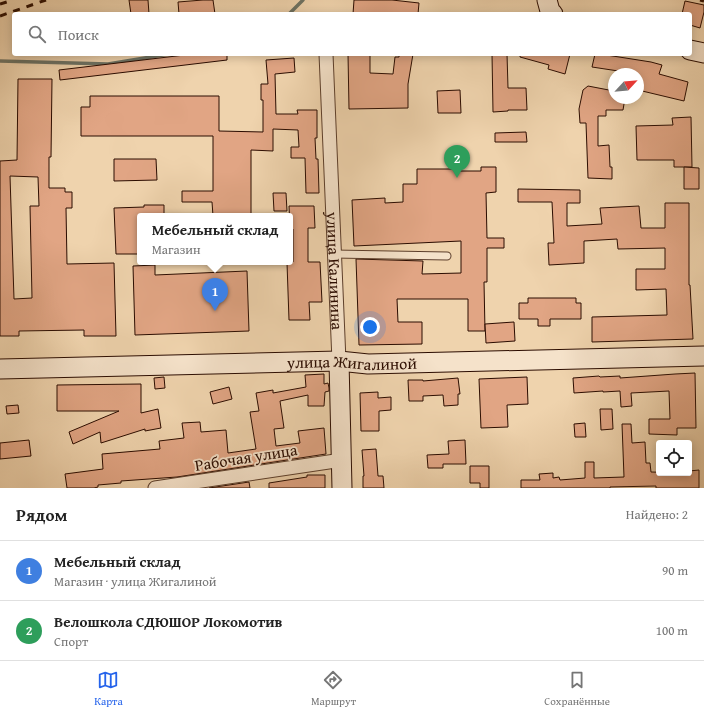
<!DOCTYPE html>
<html lang="ru">
<meta charset="utf-8">
<style>
:root{--surface:#fff;--page:#f2f2f2;--text:#222;--muted:#767676;--line:#e0e0e0;--accent:#2563eb}
body{margin:0;font-family:"Gentium Book Plus",serif;background:var(--page);color:var(--text)}
.controls{position:absolute;right:12px;bottom:12px;display:grid;overflow:hidden;border-radius:4px;box-shadow:0 2px 10px #0003}
.controls button{width:36px;height:36px;display:grid;place-items:center;padding:0;border:0;border-bottom:1px solid var(--line);background:var(--surface);color:var(--text);font:20px sans-serif}
.compass{position:absolute;left:608px;top:68px;width:36px;height:36px;border-radius:50%;background:var(--surface);box-shadow:0 2px 10px #0003;rotate:64deg}
.you{position:absolute;left:370px;top:327px;width:14px;height:14px;margin:-10px;border:3px solid #fff;border-radius:50%;background:#1a73e8;box-shadow:0 0 0 6px #1a73e833}
.badge{display:grid;place-items:center;width:26px;height:26px;border-radius:50%;background:var(--accent);color:#fff;font-size:13px;font-weight:700}
.pin{position:absolute;translate:-50% -33px;filter:drop-shadow(0 1px 2px #0008)}
.pin::after{content:'';position:absolute;top:21px;width:14px;height:12px;background:inherit;clip-path:polygon(0 0,100% 0,50% 100%)}
.popup{position:absolute;left:137px;top:213px;width:156px;height:52px;box-sizing:border-box;display:grid;place-content:center;border-radius:4px;background:var(--surface);filter:drop-shadow(0 1px 3px #0005);font-size:13px;white-space:nowrap;color:var(--muted)}
.popup b{font-size:15px;color:var(--text)}
.popup::after{content:'';position:absolute;left:50%;top:100%;margin-left:-8px;border:8px solid transparent;border-top-color:var(--surface)}
.list{margin:0;padding:0;list-style:none}
h2{display:flex;justify-content:space-between;align-items:center;height:52px;margin:0;padding:0 16px;font-size:17px}
h2 small{font-size:13px;font-weight:400;color:var(--muted)}
.list li{display:grid;grid-template-columns:26px 1fr auto;gap:12px;align-items:center;box-sizing:border-box;height:60px;padding:0 16px;border-top:1px solid var(--line)}
.list b{display:block;font-size:15px;white-space:nowrap}
.list p{margin:0;font-size:13px;white-space:nowrap;color:var(--muted)}
.list em{font-size:13px;font-style:normal;color:var(--muted)}
.icon{flex:none;width:22px;height:22px;fill:none;stroke:currentColor;stroke-width:2;stroke-linecap:round;stroke-linejoin:round}
.map{position:relative;flex:none;width:704px;height:488px;overflow:hidden}
.search{position:absolute;background:var(--surface);box-shadow:0 2px 10px #0003;left:12px;right:12px;top:12px;height:44px;display:flex;align-items:center;gap:10px;box-sizing:border-box;padding:0 14px;border-radius:4px;color:var(--muted);font-size:15px}
.sheet{height:172px;background:var(--surface)}
nav{display:flex;justify-content:space-around;align-items:center;box-sizing:border-box;height:56px;border-top:1px solid var(--line);background:var(--surface);font-size:11px;color:var(--muted)}
nav a{display:grid;justify-items:center;gap:2px}
nav .on{color:var(--accent)}
.map>svg:first-child{display:block}
.lines{fill:none;stroke-linecap:round;stroke-linejoin:round}
.stream{stroke:#6e7364;stroke-width:3.5}
.building{fill:#e1a584;stroke:#2b0c00;fill-rule:evenodd}
.service-casing{stroke:#5c3e2b;stroke-width:9}
.minor-casing{stroke:#5c3e2b;stroke-width:15}
.secondary-casing{stroke:#2b0c00;stroke-width:21}
.service{stroke:#f5e2ca;stroke-width:7}
.minor{stroke:#f5e2ca;stroke-width:13}
.secondary{stroke:#f5e2ca;stroke-width:19}
.rail{stroke:#2b0c00;stroke-width:3;stroke-dasharray:7 7;stroke-linecap:butt}
.labels{text-anchor:middle;stroke-width:3.5;stroke-linejoin:round;paint-order:stroke}
.street-label{font-size:16px;fill:#2b0c00;stroke:#f5e2ca}
</style>
<div class="map">
<svg width="704" height="488" viewBox="0 0 704 488">
<rect width="100%" height="100%" fill="#efd3ad"/>
<filter id="stains"><feTurbulence type="fractalNoise" baseFrequency=".005" numOctaves="4"/><feColorMatrix values="0 0 0 0 .2 0 0 0 0 .09 0 0 0 0 .02 0 0 0 .5 -.17"/></filter>
<radialGradient id="worn" r=".72"><stop offset=".6" stop-color="#630" stop-opacity="0"/><stop offset="1" stop-color="#630" stop-opacity=".3"/></radialGradient>
<g class="lines">
<g class="stream">
<path d="M289,14L303,0"/>
<path d="M0,61L108,64L169,54"/>
</g>
</g>
<g class="building">
<path d="M129,0H148L149,14H131Z"/>
<path d="M203,0H213L215,14H179L178,2Z"/>
<path d="M354,0H392L419,3L418,14H353Z"/>
<path d="M685,1L704,5V12L700,28L690,25V14H682Z"/>
<path d="M193,54H227V60L60,80L59,70Z"/>
<path d="M348,54H370V73L393,74L395,57H399V54H413L408,84V108L349,109Z"/>
<path d="M492,54H507L508,88H526L527,110H508V111L493,112Z"/>
<path d="M520,54H570L565,74L548,69L549,65L520,57Z"/>
<path d="M595,54H600L651,62L662,65L659,74L688,82L684,101L638,90V74L592,67Z"/>
<path d="M294,58L295,72L275,74L276,114H298L297,110H317V138H315L316,159H318L319,193H306L305,158H291V147H299L298,130L273,129V151L251,150V216H213L212,202H182V191H213V136H81V107H90V96H219V131L263,132V100H261V84H268L266,60Z"/>
<path d="M18,79H52L51,157H49V188H65V192H72V208H66L67,264L114,263L116,336H84V330L19,331V336H0V161L17,160ZM10,176L38,177L39,206H30L32,298L14,299Z"/>
<path d="M588,86L614,91V98H625L623,110H606V116H598V146L609,145L610,167H612V179L588,178L586,123H580L579,109L583,90Z"/>
<path d="M460,90L461,113H438L437,91Z"/>
<path d="M691,117L692,167H674V160H637L636,126L673,125L672,118Z"/>
<path d="M526,132L527,142H495V133Z"/>
<path d="M114,159H156L157,180L114,181Z"/>
<path d="M481,167H496V192L486,193L487,238H504V248H487V282H484L485,331H468V299H397L398,322H422V344L359,345L356,259L423,261L422,274L461,273V241L354,246L352,200L385,198V203L403,202V184H417V169H459V171H481Z"/>
<path d="M684,167L699,168V189H684Z"/>
<path d="M518,189L580,190V203H567V226L602,224L600,208L639,206L641,228H665V203H689V285H690L693,339L592,342V317L667,315L666,289L636,290V269H665V248L618,249L617,239L584,241V263L549,265L548,243H554L552,202H518Z"/>
<path d="M273,193H286L287,211H274Z"/>
<path d="M144,205H164V216H140V254H116L114,208L144,207Z"/>
<path d="M289,206H314L315,228H308V262H320L322,302H309L310,320H289L287,263L293,262V229H290Z"/>
<path d="M155,265V275L247,271L249,331L135,335L133,266Z"/>
<path d="M528,298H576V303H581V319H550V326H538V319H519V303H528Z"/>
<path d="M514,322L515,341L486,343L485,324Z"/>
<path d="M695,373L696,428H677V435L649,434V419H670L669,391L631,393L632,406L621,407L620,391L603,392V391L574,393L573,378L599,376L600,377L620,376V378L675,374Z"/>
<path d="M324,374V384L328,383L329,388V391L325,392L324,406H308V395L280,401L284,428L274,429L276,446L300,443L298,431L324,428L326,454L177,477L121,481V483L98,485V487L94,488H67L65,474L103,469L102,454L160,449L159,441L184,438L182,423L200,422L201,432L226,430L228,453L256,449L250,412L259,411L256,393L273,390V393L306,387L305,375Z"/>
<path d="M164,377L165,388L155,389L154,378Z"/>
<path d="M527,377L528,404L507,405L508,427L481,428L479,379Z"/>
<path d="M458,378L460,394H458V405L444,406L443,395L423,396V401H409L408,380H423V381Z"/>
<path d="M141,384V413L158,409L161,428L145,431V429L101,443L100,432L73,444L69,432L119,411H57V385Z"/>
<path d="M229,387L232,399L213,404L210,392Z"/>
<path d="M378,392V398L391,397V410L379,411V431H361L360,393Z"/>
<path d="M18,405L19,413L7,414L6,406Z"/>
<path d="M600,409H612L613,429L601,430Z"/>
<path d="M585,423L586,437H575L574,424Z"/>
<path d="M622,424H631L632,443L645,442L646,463H650L651,472L689,473V471L699,470V488H656V486L610,487V488H521V480H540L539,474L553,473V478L559,477L560,480L585,478V462H594V478L624,477Z"/>
<path d="M29,440L31,456L0,459V443Z"/>
<path d="M465,440L466,464H443V468H428L427,455L449,454L448,441Z"/>
<path d="M376,449L378,476H383L384,488H363V476H364L362,450Z"/>
<path d="M470,466H489V488H480V483H470Z"/>
<path d="M307,475H325V488H269V483L307,477Z"/>
<path d="M249,482L250,488H209Z"/>
</g>
<g class="lines">
<g class="service-casing">
<path id="service" d="M334,254L447,256"/>
</g>
<g class="minor-casing">
<g id="minor">
<path id="s1" d="M326,54L339,361"/>
<path d="M155,488L342,460"/>
</g>
</g>
<g class="secondary-casing">
<g id="secondary">
<path d="M547,0L550,11L553,14"/>
<path d="M690,50L704,53"/>
<path d="M339,361L342,488"/>
<path id="s2" d="M0,369L339,361L368,364L704,356"/>
</g>
</g>
<use href="#service" class="service"/>
<use href="#minor" class="minor"/>
<use href="#secondary" class="secondary"/>
<g class="rail">
<path d="M700,0L704,1"/>
<path d="M0,4L13,0"/>
<path d="M0,16L46,0"/>
</g>
</g>
<g class="labels">
<g class="street-label">
<text dy="6" stroke="none"><textPath href="#s1" startOffset="217">улица Калинина</textPath></text>
<text dy="6" stroke="none"><textPath href="#s2" startOffset="352">улица Жигалиной</textPath></text>
<text transform="translate(246 457) rotate(-9)" y="6">Рабочая улица</text>
</g>
</g>
<rect width="100%" height="100%" filter="url(#stains)"/>
<rect width="100%" height="100%" fill="url(#worn)"/>
</svg>
<div class="controls">
<button><svg class="icon" aria-label="locate" viewBox="0 0 24 24"><circle cx="12" cy="12" r="6"/><path d="M12 2v4M12 18v4M2 12h4M18 12h4"/></svg></button>
</div>
<svg class="compass" viewBox="-18 -18 36 36"><path d="M0-13l5 13h-10z" fill="#e53935"/><path d="M0 13l5-13h-10z" fill="#767676"/></svg>
<div class="you"></div>
<div class="pin badge" style="left:215px;top:311px;background:#3f7fe0">1</div>
<div class="popup"><b>Мебельный склад</b>Магазин</div>
<div class="pin badge" style="left:457px;top:178px;background:#2e9e5b">2</div>
<div class="search"><svg class="icon" aria-label="search" viewBox="0 0 24 24"><circle cx="10" cy="10" r="6"/><path d="M15 15l6 6"/></svg>Поиск</div>
</div>
<section class="sheet">
<h2>Рядом<small>Найдено: 2</small></h2>
<ul class="list">
<li><span class="badge" style="background:#3f7fe0">1</span><div><b>Мебельный склад</b><p>Магазин · улица Жигалиной</p></div><em>90 m</em></li>
<li><span class="badge" style="background:#2e9e5b">2</span><div><b>Велошкола СДЮШОР Локомотив</b><p>Спорт</p></div><em>100 m</em></li>
</ul>
</section>
<nav>
<a class="on"><svg class="icon" aria-label="map" viewBox="0 0 24 24"><path d="M3 6l6-2 6 2 6-2v14l-6 2-6-2-6 2zM9 4v14M15 6v14"/></svg>Карта</a>
<a><svg class="icon" aria-label="directions" viewBox="0 0 24 24"><path d="M12 3l9 9-9 9-9-9zM9 14v-3h6M13 9l2 2-2 2"/></svg>Маршрут</a>
<a><svg class="icon" aria-label="saved" viewBox="0 0 24 24"><path d="M7 4h10v16l-5-4-5 4z"/></svg>Сохранённые</a>
</nav>
